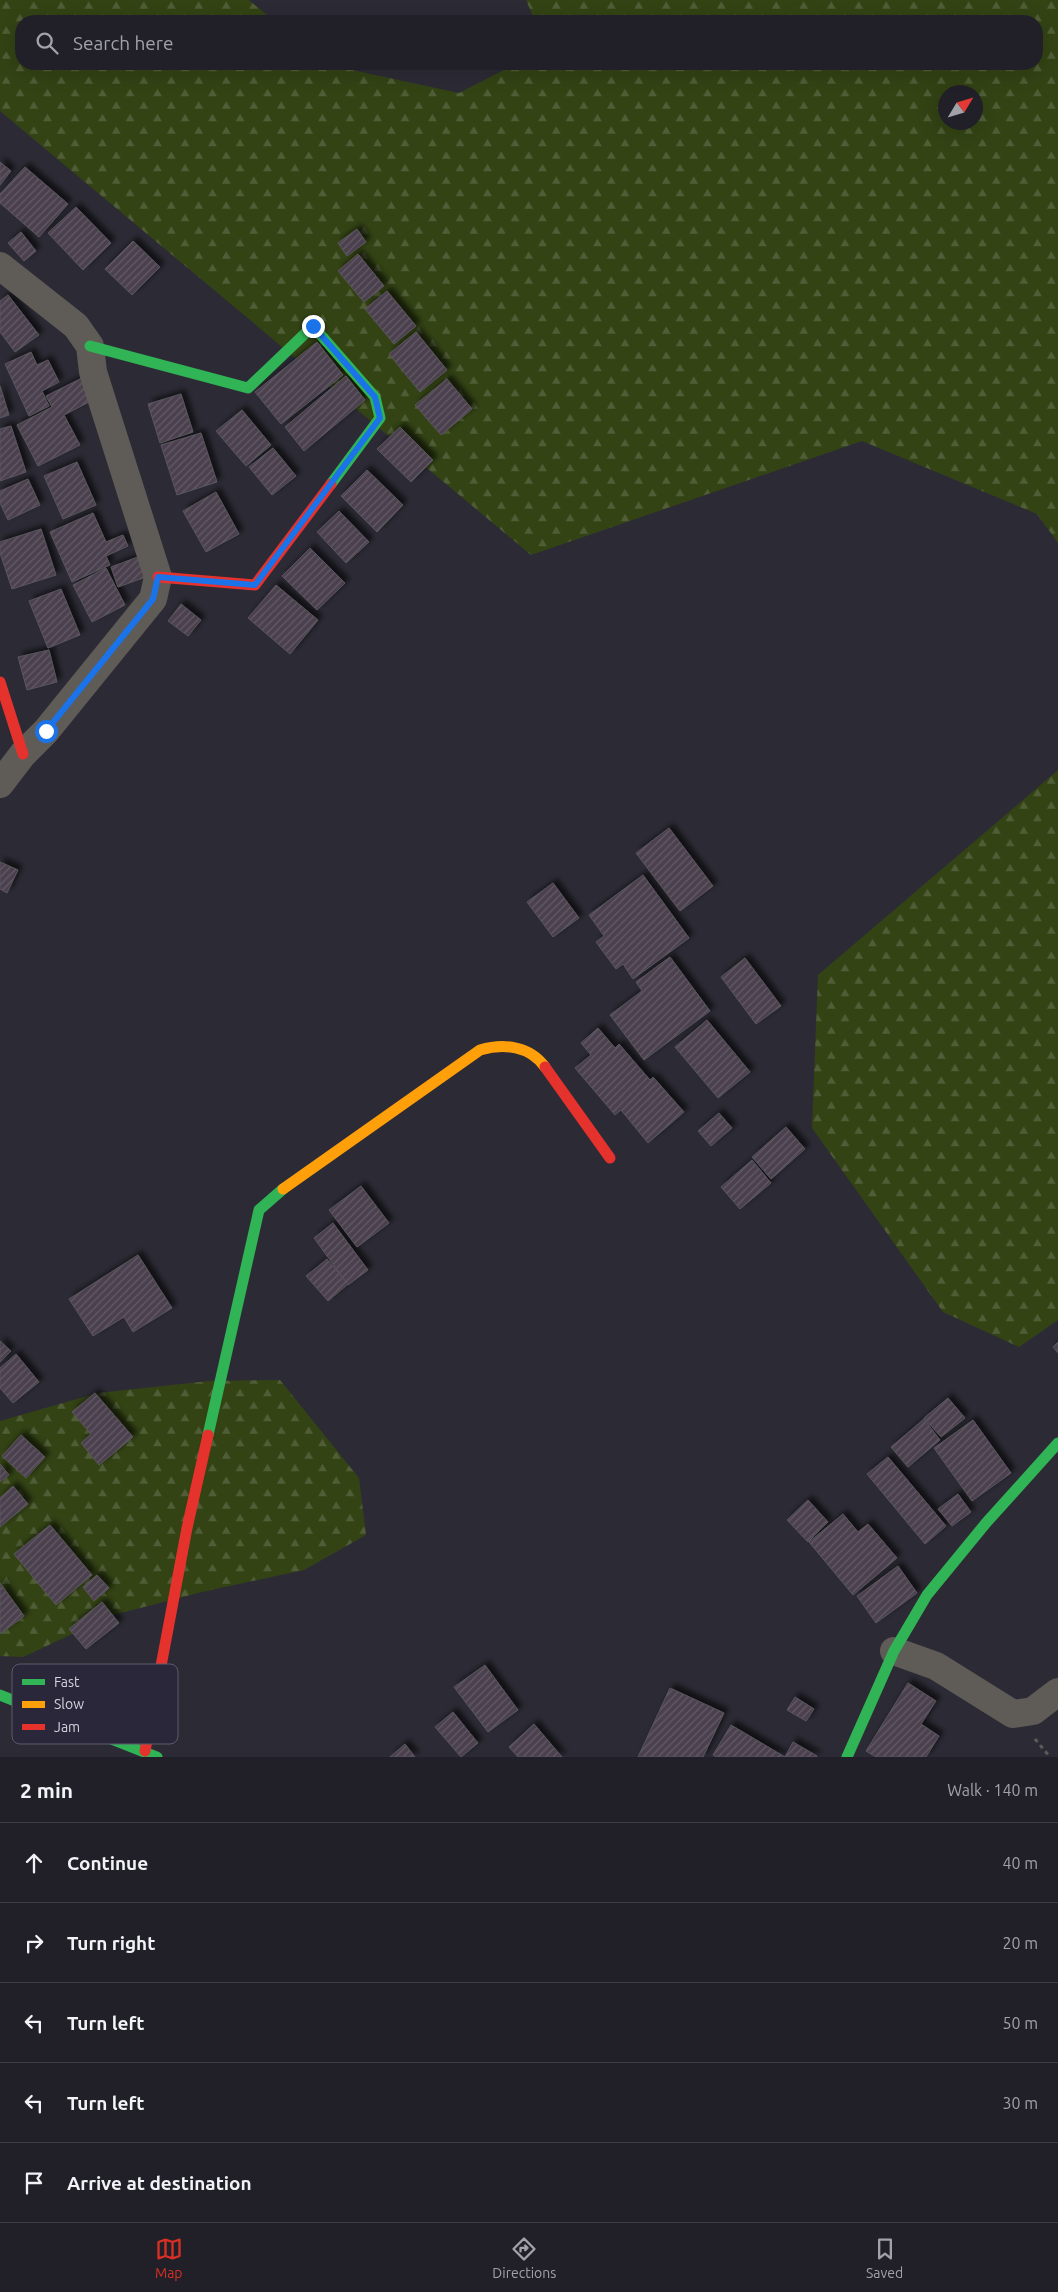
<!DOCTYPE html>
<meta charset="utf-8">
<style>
:root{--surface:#212028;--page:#292830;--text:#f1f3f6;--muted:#a2a3a8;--line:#3e3e45;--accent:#d93025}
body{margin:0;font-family:Ubuntu,sans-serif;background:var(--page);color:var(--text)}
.compass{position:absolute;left:938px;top:85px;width:45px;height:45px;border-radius:50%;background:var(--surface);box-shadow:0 5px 20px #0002;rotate:52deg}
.stop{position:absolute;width:15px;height:15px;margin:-11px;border:4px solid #1a73e8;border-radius:50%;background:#fff}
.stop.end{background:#1a73e8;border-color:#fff;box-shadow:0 1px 5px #0008}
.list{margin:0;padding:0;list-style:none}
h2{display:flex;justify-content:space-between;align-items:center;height:65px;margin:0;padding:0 20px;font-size:21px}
h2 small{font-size:16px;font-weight:400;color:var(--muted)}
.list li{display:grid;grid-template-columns:32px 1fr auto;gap:15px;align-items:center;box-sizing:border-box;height:80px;padding:0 20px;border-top:1px solid var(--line)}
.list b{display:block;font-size:19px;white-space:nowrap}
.list em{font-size:16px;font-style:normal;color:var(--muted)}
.icon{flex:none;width:28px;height:28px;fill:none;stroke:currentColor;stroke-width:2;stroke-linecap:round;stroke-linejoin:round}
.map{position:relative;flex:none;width:1058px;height:1757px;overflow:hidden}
.search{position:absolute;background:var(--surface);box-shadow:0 5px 20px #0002;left:15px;right:15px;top:15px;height:55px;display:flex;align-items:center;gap:12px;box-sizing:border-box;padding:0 18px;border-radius:20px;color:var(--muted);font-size:19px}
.sheet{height:465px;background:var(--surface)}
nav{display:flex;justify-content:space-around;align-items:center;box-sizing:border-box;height:70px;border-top:1px solid var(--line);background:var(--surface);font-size:14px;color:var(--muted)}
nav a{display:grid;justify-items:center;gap:2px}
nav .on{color:var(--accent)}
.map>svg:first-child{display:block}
.forest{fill:url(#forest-firs);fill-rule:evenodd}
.building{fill:url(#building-hatch);stroke:#59555c;filter:url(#shadow)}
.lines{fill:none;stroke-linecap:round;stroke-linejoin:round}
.path{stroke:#5d5a58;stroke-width:3;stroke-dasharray:4 4;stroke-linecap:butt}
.street{stroke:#5f5b57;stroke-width:28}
.fast{stroke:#30b455;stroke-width:11}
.slow{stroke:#ff9f0a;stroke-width:11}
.jam{stroke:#e5322d;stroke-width:11}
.route{stroke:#1a73e8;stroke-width:6}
.key{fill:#292739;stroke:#5c5b6b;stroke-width:1}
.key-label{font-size:14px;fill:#d4d4df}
</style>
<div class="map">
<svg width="1058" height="1757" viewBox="0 0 1058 1757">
<defs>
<pattern id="forest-firs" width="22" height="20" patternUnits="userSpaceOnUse" patternTransform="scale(1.25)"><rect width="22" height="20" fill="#334314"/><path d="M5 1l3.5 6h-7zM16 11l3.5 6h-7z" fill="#505d36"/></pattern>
<pattern id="building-hatch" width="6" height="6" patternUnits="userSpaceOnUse" patternTransform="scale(1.25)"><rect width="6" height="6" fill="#4b404d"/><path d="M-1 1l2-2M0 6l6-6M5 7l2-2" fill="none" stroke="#645b66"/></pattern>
<filter id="shadow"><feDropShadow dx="4.5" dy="-4.5" stdDeviation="2.5" flood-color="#0009"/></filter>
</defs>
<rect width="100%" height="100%" fill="#2c2b35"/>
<g class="forest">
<path d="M0,0H249L274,21H21V64H324L459,93L516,64H1037V21H535L526,0H1058V543L1037,514L862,441L531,555L0,111ZM946,92H976V122H946Z"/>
<path d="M1058,770V1320L1019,1347L943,1312L812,1128L818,975Z"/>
<path d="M280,1380L359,1478L366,1535L304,1570L202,1592L113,1615L23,1657L0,1656V1421L98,1393L209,1381Z"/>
</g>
<g class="building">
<path d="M0,162L11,171L0,185Z"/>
<path d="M25,167L68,204L39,237L0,203V194Z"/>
<path d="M76,207L111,243L83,270L48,233Z"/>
<path d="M357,229L366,242L347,256L338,243Z"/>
<path d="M21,232L36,251L24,261L8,243Z"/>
<path d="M133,241L160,267L132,295L105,269Z"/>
<path d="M358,254L384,286L364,302L338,271Z"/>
<path d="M387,291L416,326L394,344L365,309Z"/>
<path d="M8,295L39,335L15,352L0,332V301Z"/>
<path d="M416,332L447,370L420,392L389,354Z"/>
<path d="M317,342L343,375L281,424L255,392Z"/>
<path d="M31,352L37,365L48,360L59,382L42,391L49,406L29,416L5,364Z"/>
<path d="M346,376L365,400L304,451L285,427Z"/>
<path d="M82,378L93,400L64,415L80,445L38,466L17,425L52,407L46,396Z"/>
<path d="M447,379L472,409L441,435L415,405Z"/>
<path d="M0,386L9,415L0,418Z"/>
<path d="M181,394L193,432L160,443L148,404Z"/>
<path d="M242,410L271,445L246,466L216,431Z"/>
<path d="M11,426L26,472L0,481V429Z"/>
<path d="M400,427L433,460L411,482L377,449Z"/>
<path d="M201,433L217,482L177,495L161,445Z"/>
<path d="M273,448L296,476L272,495L249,467Z"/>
<path d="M77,462L96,505L63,519L44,476Z"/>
<path d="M367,470L403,505L377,532L341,496Z"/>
<path d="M28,479L40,505L8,520L0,503V491Z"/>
<path d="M216,492L239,534L206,552L183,511Z"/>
<path d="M339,511L369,542L346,563L317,532Z"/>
<path d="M93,513L106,542L123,535L128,546L106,556L110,565L72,582L50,532Z"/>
<path d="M41,529L56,575L12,589L0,553V542Z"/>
<path d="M310,548L345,583L317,610L282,576Z"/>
<path d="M138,557L146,577L118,587L111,567Z"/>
<path d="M106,568L125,605L92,622L73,585Z"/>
<path d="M276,585L318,620L290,654L248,618Z"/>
<path d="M61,589L80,635L48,648L29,601Z"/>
<path d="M181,604L201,620L188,636L168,621Z"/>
<path d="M49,650L57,682L27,690L18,657Z"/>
<path d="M669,828L713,886L680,911L636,853Z"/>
<path d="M0,862L18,870L7,893L0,889Z"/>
<path d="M643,875L689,938L633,979L623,964L616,969L596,942L604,936L589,915Z"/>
<path d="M553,883L579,918L553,937L527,902Z"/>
<path d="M670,957L710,1011L644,1060L610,1015L642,991L636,982Z"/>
<path d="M745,958L781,1006L756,1024L721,977Z"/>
<path d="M707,1020L750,1072L718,1098L675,1047Z"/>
<path d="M598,1028L615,1048L619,1044L650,1080L653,1077L684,1112L648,1143L621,1110L615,1115L575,1068L591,1055L581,1043Z"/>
<path d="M719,1113L732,1128L711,1146L698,1131Z"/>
<path d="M786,1127L805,1149L771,1179L752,1157Z"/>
<path d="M752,1160L771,1183L740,1209L721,1187Z"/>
<path d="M361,1186L389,1223L357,1247L329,1210Z"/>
<path d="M333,1223L368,1270L348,1285L314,1238Z"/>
<path d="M138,1255L172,1308L133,1332L124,1317L93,1336L69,1299Z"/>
<path d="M327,1259L348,1284L328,1301L306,1276Z"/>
<path d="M0,1341L11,1351L0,1362Z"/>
<path d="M1058,1342V1353L1053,1347Z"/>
<path d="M16,1354L39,1382L13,1403L0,1388V1368Z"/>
<path d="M95,1393L133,1437L99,1465L81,1443L91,1434L72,1412Z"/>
<path d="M948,1398L965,1418L941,1437L924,1418Z"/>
<path d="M924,1419L940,1440L908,1467L891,1447Z"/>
<path d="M973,1420L1011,1473L972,1501L934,1448Z"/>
<path d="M21,1435L45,1457L26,1478L2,1456Z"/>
<path d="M888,1457L946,1526L925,1544L867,1474Z"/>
<path d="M0,1464L9,1475L0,1482Z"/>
<path d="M13,1486L28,1504L0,1527V1498Z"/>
<path d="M958,1494L971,1512L952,1526L938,1509Z"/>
<path d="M808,1500L828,1522L808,1542L787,1520Z"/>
<path d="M843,1514L858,1532L868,1524L897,1558L853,1595L809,1542Z"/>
<path d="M50,1525L92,1575L56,1605L14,1554Z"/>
<path d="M898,1566L917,1593L876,1623L857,1596Z"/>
<path d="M97,1575L109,1588L94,1601L83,1587Z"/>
<path d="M0,1583L24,1616L0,1634Z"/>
<path d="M102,1602L119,1623L86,1649L69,1629Z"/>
<path d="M485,1665L518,1710L488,1732L454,1687Z"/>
<path d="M908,1683L936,1701L921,1724L939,1736L926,1757H876L866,1751Z"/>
<path d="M670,1688L724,1713L703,1757H638Z"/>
<path d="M795,1697L814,1709L806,1721L787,1710Z"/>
<path d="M453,1712L478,1743L461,1757L435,1727Z"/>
<path d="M534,1724L562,1757H518L509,1747Z"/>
<path d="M731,1725L785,1757L793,1742L817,1756V1757H716L713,1755Z"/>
<path d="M405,1744L415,1757H390Z"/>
</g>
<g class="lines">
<path class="path" d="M1035,1739L1050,1757"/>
<g class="street">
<path d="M0,266L76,326L90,346L93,372L158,577L153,599L46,731L23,754L0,784"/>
<path d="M894,1651L936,1666L1013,1714L1033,1711L1058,1692"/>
</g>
<g class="fast">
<path d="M90,346L248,388L313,326L375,397L380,418L331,484"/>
<path d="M208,1435L259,1210L283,1189"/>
<path d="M0,1695L157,1757"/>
<path d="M847,1757L894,1651L927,1595L986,1523L1058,1443"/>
</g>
<path class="slow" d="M283,1189L480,1050C504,1043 530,1046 545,1067"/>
<g class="jam">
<path d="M158,577L255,585L331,484"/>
<path d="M0,682L23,754"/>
<path d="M545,1067L610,1158"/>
<path d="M145,1751L187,1528L208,1435"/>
</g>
</g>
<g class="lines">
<path class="route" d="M46,731L153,599L158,577L255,585L380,418L375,397L313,326"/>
</g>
<rect x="12" y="1664" width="166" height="80" rx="8" class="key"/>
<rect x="22" y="1679" width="23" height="6" fill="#30b455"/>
<rect x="22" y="1701" width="23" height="7" fill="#ff9f0a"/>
<rect x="22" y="1724" width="23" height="6" fill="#e5322d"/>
<g class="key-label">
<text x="54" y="1687">Fast</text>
<text x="54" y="1709">Slow</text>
<text x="54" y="1732">Jam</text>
</g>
</svg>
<svg class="compass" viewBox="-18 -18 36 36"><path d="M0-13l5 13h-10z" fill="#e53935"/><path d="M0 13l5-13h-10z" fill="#a2a3a8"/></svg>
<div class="stop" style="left:46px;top:731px"></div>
<div class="stop end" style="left:313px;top:326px"></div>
<div class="search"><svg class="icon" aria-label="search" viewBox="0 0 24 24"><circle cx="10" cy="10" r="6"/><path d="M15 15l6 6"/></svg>Search here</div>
</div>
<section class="sheet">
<h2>2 min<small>Walk · 140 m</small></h2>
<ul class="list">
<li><svg class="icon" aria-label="ahead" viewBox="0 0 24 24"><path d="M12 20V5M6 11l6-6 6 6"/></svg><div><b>Continue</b></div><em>40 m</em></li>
<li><svg class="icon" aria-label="right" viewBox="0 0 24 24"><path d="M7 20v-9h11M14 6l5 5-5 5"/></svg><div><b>Turn right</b></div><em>20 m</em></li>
<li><svg class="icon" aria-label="left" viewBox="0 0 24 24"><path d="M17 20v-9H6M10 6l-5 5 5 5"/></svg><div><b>Turn left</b></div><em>50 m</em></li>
<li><svg class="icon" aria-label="left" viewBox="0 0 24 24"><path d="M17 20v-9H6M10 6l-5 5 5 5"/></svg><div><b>Turn left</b></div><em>30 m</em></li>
<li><svg class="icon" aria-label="arrive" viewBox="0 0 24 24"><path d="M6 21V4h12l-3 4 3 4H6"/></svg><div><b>Arrive at destination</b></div></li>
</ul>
</section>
<nav>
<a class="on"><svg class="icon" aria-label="map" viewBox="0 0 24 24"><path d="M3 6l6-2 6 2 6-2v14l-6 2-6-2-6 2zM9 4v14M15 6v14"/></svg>Map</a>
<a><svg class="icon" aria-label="directions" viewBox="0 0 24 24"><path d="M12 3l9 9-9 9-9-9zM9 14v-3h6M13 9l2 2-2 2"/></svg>Directions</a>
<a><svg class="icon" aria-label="saved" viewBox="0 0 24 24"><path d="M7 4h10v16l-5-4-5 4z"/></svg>Saved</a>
</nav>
